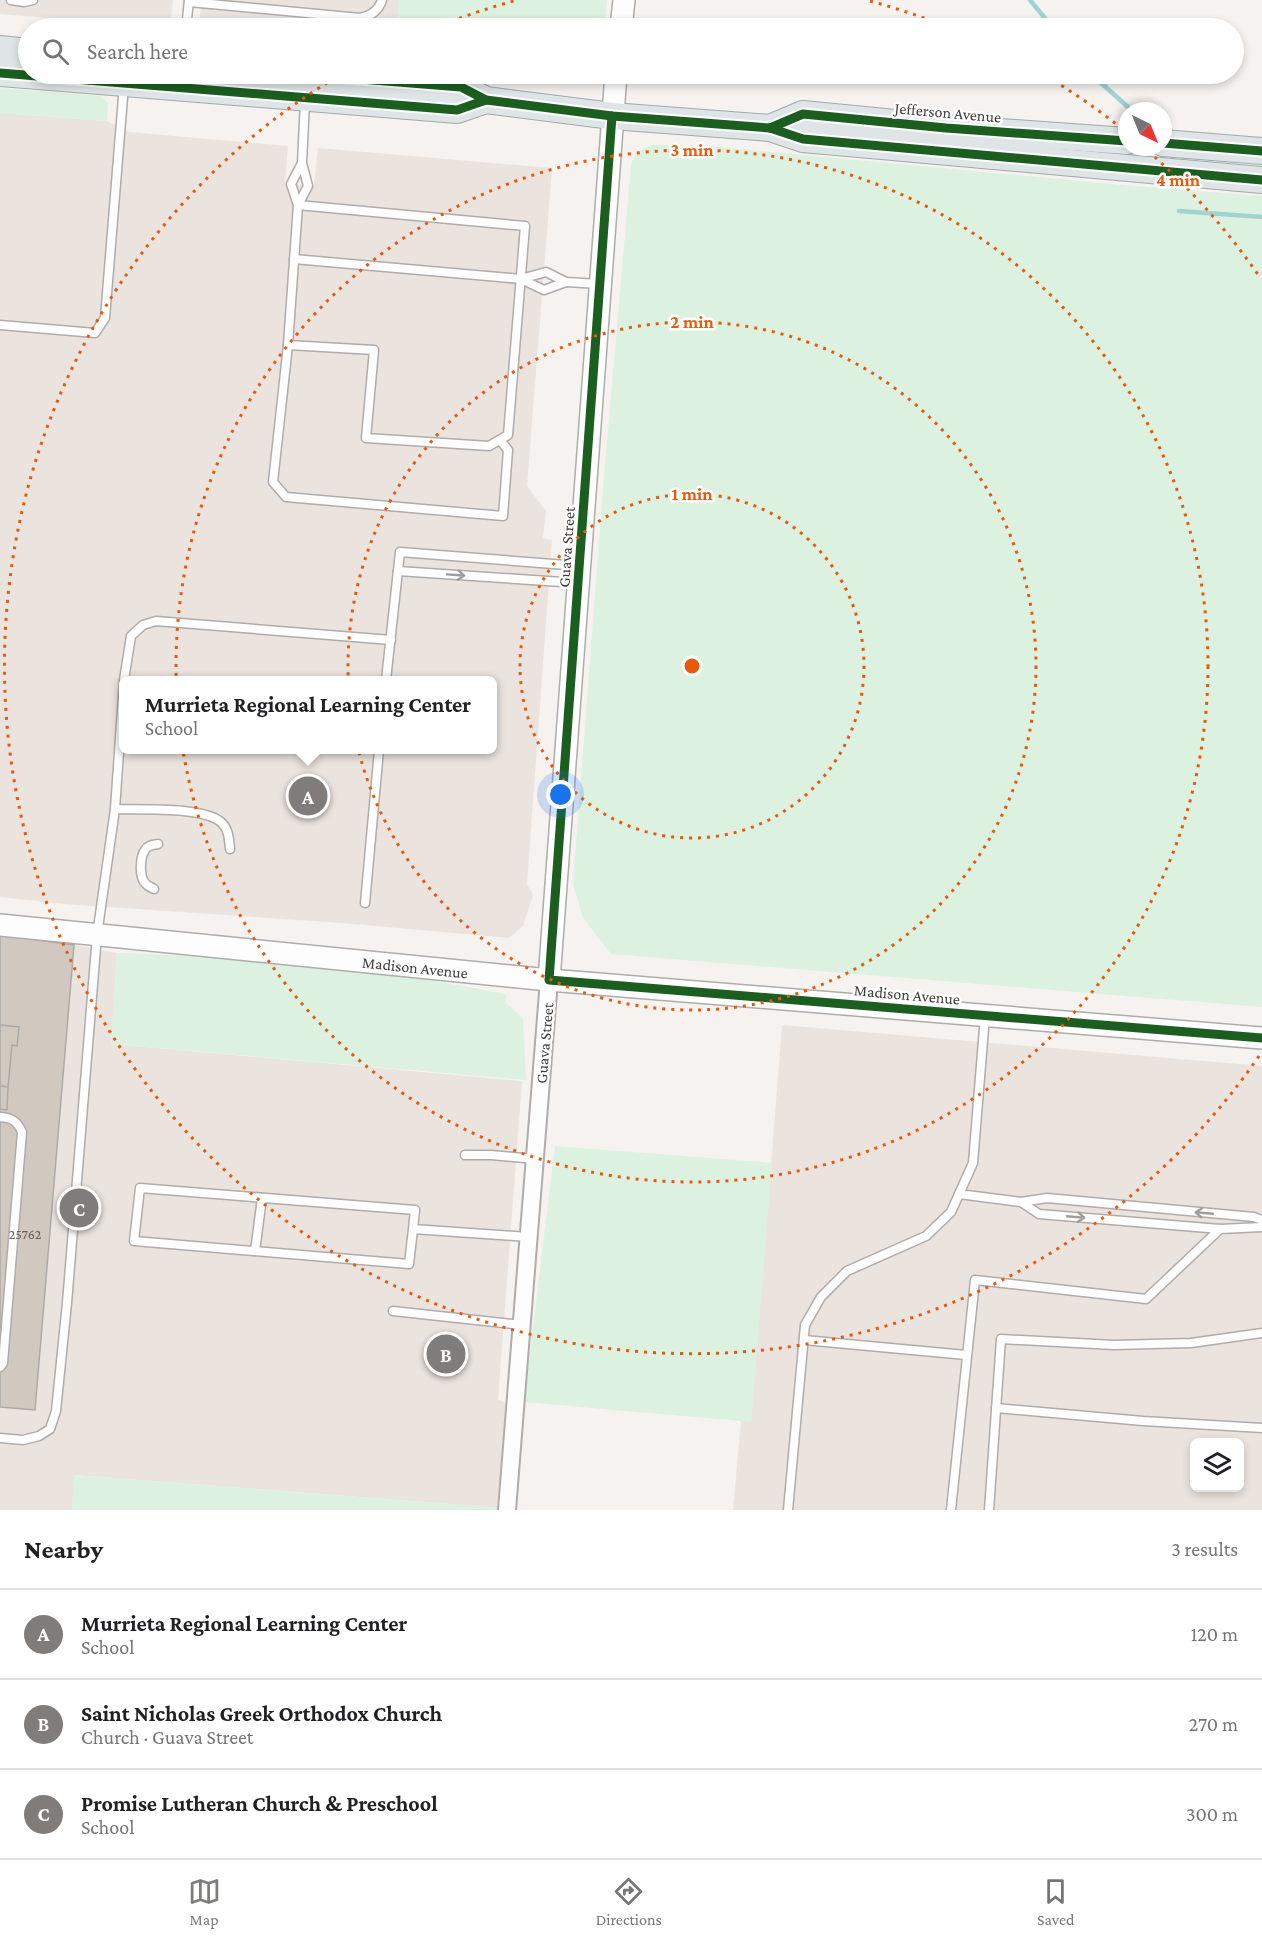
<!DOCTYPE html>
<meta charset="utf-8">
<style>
:root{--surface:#fff;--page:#f6f6f6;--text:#202124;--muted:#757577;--line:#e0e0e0;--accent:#7f7c7a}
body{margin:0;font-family:"Crimson Pro",serif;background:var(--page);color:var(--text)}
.controls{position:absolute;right:18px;bottom:18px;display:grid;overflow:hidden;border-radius:9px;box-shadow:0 3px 9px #0003}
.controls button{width:54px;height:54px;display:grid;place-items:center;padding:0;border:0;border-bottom:2px solid var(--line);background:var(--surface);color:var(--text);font:30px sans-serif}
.compass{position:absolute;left:1118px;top:102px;width:54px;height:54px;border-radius:50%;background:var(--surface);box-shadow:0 3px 9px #0003;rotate:137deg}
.you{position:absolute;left:561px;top:795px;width:21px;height:21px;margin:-15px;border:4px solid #fff;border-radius:50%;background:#1a73e8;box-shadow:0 0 0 9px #1a73e833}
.badge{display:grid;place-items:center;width:39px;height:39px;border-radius:50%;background:var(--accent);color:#fff;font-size:20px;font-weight:700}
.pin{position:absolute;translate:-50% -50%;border:3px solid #fff;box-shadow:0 2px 6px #0006}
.popup{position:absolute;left:119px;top:676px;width:378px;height:78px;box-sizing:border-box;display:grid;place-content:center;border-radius:9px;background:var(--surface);filter:drop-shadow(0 2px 4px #0005);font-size:20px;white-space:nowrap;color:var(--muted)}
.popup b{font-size:22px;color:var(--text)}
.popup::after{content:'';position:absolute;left:50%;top:100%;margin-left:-12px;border:12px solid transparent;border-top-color:var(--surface)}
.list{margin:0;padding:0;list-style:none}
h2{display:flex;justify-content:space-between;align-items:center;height:78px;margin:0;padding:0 24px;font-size:26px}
h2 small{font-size:20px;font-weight:400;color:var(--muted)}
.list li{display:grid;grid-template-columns:39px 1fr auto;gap:18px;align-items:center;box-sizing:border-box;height:90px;padding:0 24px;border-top:2px solid var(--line)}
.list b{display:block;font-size:22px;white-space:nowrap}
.list p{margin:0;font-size:20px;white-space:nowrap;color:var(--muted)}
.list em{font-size:20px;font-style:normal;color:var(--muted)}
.icon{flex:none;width:33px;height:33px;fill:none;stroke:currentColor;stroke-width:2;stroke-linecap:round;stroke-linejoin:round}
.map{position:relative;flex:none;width:1262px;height:1510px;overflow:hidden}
.search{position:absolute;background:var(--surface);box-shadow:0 3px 9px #0003;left:18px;right:18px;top:18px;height:66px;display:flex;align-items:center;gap:15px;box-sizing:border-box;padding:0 21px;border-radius:33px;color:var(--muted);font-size:22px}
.sheet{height:348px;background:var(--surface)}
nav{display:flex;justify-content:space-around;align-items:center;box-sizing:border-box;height:84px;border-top:2px solid var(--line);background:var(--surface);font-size:16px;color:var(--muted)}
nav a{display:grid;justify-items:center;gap:3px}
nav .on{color:var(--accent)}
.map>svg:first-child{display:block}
.built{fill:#ebe3de;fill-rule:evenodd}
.green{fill:#ddf1e0}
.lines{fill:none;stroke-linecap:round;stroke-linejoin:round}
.stream{stroke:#a1d3d3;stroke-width:4.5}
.building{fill:#d1c9bf;stroke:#acaaa8;stroke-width:1.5}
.service-casing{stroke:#afacab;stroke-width:11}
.minor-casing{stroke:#afacab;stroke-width:20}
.tertiary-casing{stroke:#afacab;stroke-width:24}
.primary-casing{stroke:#9faaac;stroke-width:28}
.service{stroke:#fefdfd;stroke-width:8}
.minor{stroke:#fefdfd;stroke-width:16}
.tertiary{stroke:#fefdfd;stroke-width:21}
.primary{stroke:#dfe5e7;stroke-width:26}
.cycleway-casing{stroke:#fff;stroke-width:13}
.cycleway{stroke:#1b5e20;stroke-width:9}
.oneway{stroke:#9e9d9c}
.ring{fill:none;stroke:#e8590c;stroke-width:3;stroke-dasharray:3 6}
.labels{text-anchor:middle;stroke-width:5;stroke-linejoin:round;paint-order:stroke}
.number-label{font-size:14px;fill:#64605c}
.street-label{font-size:16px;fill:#3f3d3b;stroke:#fff}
.centre{fill:#e8590c;stroke:#fff;stroke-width:3}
.ring-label{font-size:18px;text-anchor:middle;font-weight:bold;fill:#e8590c;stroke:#fff;stroke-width:5;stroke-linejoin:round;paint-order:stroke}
</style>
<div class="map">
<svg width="1262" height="1510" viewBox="0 0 1262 1510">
<rect width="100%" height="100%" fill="#f5f2f0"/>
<g class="built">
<path d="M0,0H173L170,28L0,14Z"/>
<path d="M201,0H399L398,28H199Z"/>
<path d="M0,113L107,121L129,132L288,146L285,183L314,186L318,148L552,168L527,486L546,511L543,538L552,540L527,884L533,895L523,926L509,938L342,923L64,904L0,897ZM124,680H493V750H124Z"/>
<path d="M74,945L117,953L111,1044L522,1081L498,1400L503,1401L507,1407L501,1508L75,1475L72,1510H0V1407L35,1409Z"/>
<path d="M782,1025L1262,1066V1510H733L741,1421H751ZM1194,1442H1240V1488H1194Z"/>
</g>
<g class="green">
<path d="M399,0H607L604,28H398Z"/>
<path d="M0,88L100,96L108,103L107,121L0,113Z"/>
<path d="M653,145H697L1122,185L1262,196V1007L611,954L583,918L573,883L604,477L631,166C634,153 640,149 653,145Z"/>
<path d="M117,953L221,957L374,970L506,994L505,1002L523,1018L526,1080L111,1044Z"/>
<path d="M555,1146L772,1163L751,1422L524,1402Z"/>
<path d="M74,1475L501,1508L500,1510H72Z"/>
</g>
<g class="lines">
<g class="stream">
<path d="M1030,0L1053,28"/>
<path d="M1091,74L1128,107"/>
<path d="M1179,211L1262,217"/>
</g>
</g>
<g class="building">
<path d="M0,935L74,945L35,1410L0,1407Z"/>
<path d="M0,1025L19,1027L17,1046L12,1045L8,1087L0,1086Z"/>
<path d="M0,1086L8,1087L7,1110L0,1109Z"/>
</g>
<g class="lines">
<g class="service-casing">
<g id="service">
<path d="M11,0L24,2L33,0"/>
<path d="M189,2L360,18C371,16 379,10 382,0"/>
<path d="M186,28L189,0"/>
<path d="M302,163L291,184L298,205L308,186L302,163L305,101"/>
<path d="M298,205L525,226L508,435L489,446L366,438L374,350L288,345Z"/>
<path d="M294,259L521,279L546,272L566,282L599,284"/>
<path d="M521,279L544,290L566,282"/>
<path d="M0,325L95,333L105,318L124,85"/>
<path d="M288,345L273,482L286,497L503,516L508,450L500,440"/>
<path d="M398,571L577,583"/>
<path d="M124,680L131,636L143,625L156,621L391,640"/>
<path d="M386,680L400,552L579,566"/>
<path d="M115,809C139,810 205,806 222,823C229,830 229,840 230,849"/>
<path d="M154,889C151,887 147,886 145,883C139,876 140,857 145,850C148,845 153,845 158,844"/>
<path d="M365,903L379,750"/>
<path d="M0,1117C12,1118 17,1121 22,1132L3,1363L0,1367"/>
<path d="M465,1155H491L535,1159"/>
<path d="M959,1194L1021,1202L1047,1198L1254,1217L1262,1220"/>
<path d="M1021,1202L1039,1214L1220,1229L1262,1227"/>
<path d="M413,1229L415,1210L140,1188L134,1241L409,1264L413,1229L528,1237"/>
<path d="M255,1251L262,1198"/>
<path d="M393,1311L522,1325"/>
<path d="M804,1340L966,1355"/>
<path d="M996,1408L1143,1421L1262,1428"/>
<path d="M0,1438L23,1440L39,1436L50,1429L56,1411L67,1303L97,935L115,809L124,681"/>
<path d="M788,1510L805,1325L821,1297L847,1271L926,1236L951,1212L973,1163L985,1016"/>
<path d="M951,1510L975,1280L1146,1299L1220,1229"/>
<path d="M989,1510L1001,1339L1114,1345L1191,1343L1262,1333"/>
</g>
</g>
<g class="minor-casing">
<path id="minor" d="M507,1510L549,980"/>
</g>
<g class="tertiary-casing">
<g id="tertiary">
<path d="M621,28L624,0"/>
<path d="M0,925L549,980L1262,1038"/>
<path d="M549,980L616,74"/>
</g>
</g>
<g class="primary-casing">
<g id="primary">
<path d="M0,49L28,52"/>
<path d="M0,73L457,110L486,100"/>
<path d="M298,74L461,87L486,100L612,116L770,128L803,139L1262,180"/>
<path d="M770,128L803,114L946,128L1127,141"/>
<path d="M1163,143L1262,151"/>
</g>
</g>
<use href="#service" class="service"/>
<use href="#minor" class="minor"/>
<use href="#tertiary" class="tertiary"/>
<use href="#primary" class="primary"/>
<g class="cycleway-casing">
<g id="cycleway">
<path d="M0,73L457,110L486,100"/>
<path d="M298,74L461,87L486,100L612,116L770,128L803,139L1262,180"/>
<path d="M612,116L549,980L1262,1038"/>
<path d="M770,128L803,114L946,128L1127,141"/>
<path d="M1163,143L1262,151"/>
</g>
</g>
<use href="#cycleway" class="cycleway"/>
</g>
<defs><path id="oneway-shaft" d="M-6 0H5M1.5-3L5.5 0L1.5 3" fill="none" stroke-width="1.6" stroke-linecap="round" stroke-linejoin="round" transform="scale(1.5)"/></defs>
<g class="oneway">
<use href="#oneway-shaft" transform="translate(456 575) rotate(4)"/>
<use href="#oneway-shaft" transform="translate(1204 1213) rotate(-175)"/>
<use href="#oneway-shaft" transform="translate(1076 1217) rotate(5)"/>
</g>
<g class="ring">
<circle cx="692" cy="666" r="172"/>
<circle cx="692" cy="666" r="344"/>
<circle cx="692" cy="666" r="516"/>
<path d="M1259 1056A688 688 0 1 1 338 76M434 28A688 688 0 0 1 514 1M870 1A688 688 0 0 1 950 28M1046 76A688 688 0 0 1 1125 131M1148 151A688 688 0 0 1 1259 276"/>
</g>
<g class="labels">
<g class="number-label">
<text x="25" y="1239">25762</text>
</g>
<g class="street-label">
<text transform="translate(948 112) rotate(5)" y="6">Jefferson Avenue</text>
<text transform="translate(566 547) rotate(-86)" y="6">Guava Street</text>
<text transform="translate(415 967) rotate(6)" y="6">Madison Avenue</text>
<text transform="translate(907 994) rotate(5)" y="6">Madison Avenue</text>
<text transform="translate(544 1043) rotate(-85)" y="6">Guava Street</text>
</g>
</g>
<circle cx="692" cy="666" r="9" class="centre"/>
<g class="ring-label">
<text x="692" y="156">3 min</text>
<text x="1178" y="186">4 min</text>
<text x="692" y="328">2 min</text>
<text x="692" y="500">1 min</text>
</g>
</svg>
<div class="controls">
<button><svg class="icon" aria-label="layers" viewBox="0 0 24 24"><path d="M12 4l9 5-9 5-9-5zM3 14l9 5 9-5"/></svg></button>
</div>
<svg class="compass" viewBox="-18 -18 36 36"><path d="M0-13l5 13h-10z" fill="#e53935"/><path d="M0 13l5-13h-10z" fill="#757577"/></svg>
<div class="you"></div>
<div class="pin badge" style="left:308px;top:796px">A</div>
<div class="popup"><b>Murrieta Regional Learning Center</b>School</div>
<div class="pin badge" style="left:446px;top:1354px">B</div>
<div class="pin badge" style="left:79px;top:1208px">C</div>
<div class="search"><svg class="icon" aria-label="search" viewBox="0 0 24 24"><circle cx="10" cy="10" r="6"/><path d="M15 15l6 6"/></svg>Search here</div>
</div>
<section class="sheet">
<h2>Nearby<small>3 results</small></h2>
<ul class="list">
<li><span class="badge">A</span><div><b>Murrieta Regional Learning Center</b><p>School</p></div><em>120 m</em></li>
<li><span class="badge">B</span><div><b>Saint Nicholas Greek Orthodox Church</b><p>Church · Guava Street</p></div><em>270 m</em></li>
<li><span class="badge">C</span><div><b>Promise Lutheran Church &amp; Preschool</b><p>School</p></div><em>300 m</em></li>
</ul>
</section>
<nav>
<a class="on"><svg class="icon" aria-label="map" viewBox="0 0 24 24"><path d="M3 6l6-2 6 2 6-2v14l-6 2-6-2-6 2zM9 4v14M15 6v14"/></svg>Map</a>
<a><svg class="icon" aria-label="directions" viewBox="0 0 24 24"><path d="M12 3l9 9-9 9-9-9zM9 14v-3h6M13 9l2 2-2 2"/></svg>Directions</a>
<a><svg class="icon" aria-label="saved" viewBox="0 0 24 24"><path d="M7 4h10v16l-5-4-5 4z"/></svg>Saved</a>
</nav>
